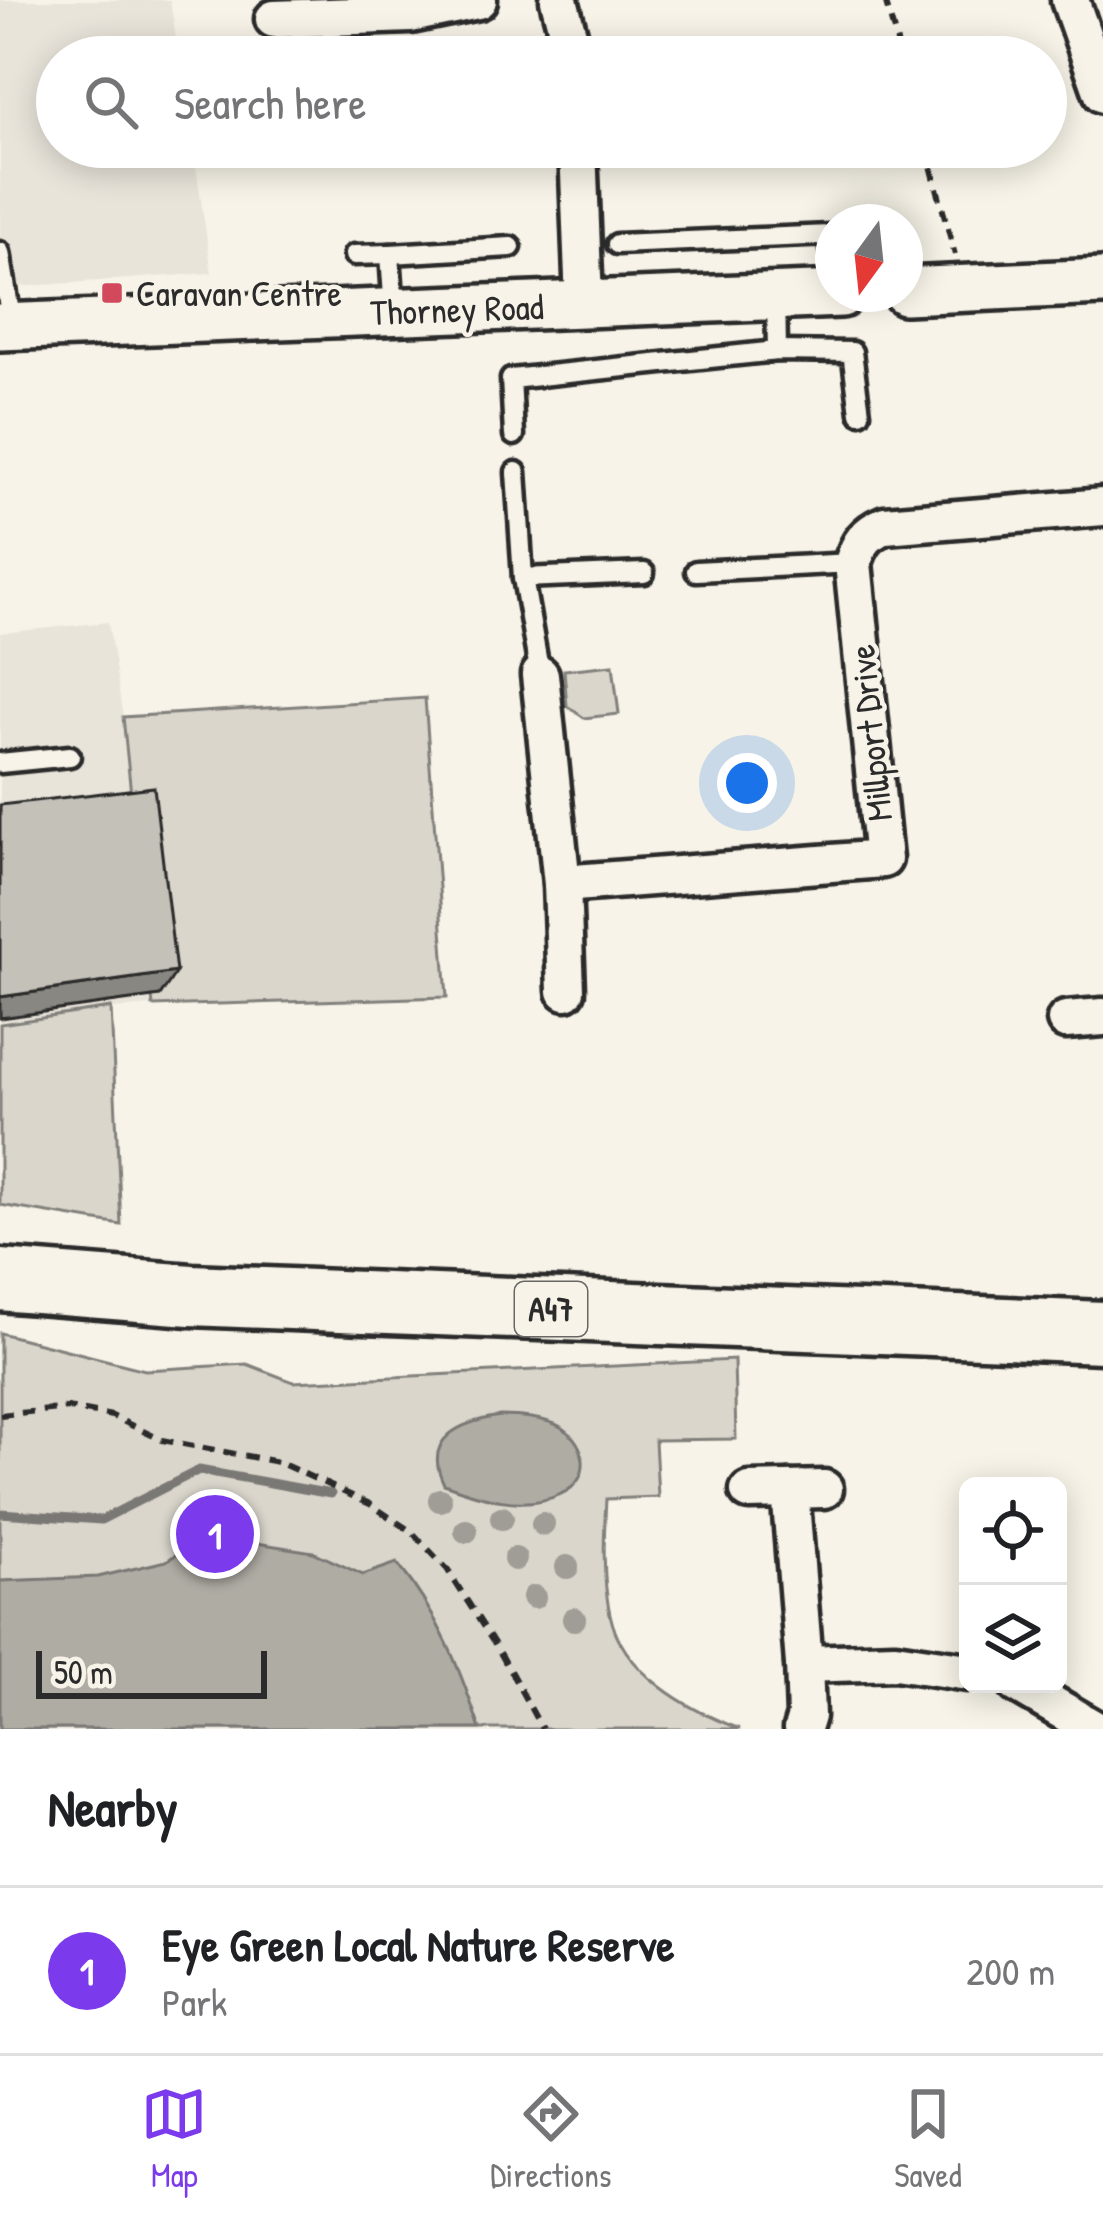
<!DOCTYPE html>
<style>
:root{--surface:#fff;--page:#f6f6f6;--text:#202124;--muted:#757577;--line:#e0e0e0;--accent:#7c3aed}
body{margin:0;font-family:"Patrick Hand",sans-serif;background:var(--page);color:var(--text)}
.controls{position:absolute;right:36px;bottom:36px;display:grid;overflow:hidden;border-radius:18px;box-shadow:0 6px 30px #0003}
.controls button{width:108px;height:108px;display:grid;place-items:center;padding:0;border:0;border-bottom:3px solid var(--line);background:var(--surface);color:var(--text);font:60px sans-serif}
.compass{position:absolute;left:815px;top:204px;width:108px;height:108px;border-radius:50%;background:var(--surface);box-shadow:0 6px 30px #0003;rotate:195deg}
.scale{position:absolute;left:36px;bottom:30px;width:231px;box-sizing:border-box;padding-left:12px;border:6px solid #2b2b2b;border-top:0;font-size:33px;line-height:42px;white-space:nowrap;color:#2b2b2b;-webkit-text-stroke:9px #f7f3e8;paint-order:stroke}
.you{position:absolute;left:747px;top:783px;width:42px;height:42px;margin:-30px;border:9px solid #fff;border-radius:50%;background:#1a73e8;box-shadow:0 0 0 18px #1a73e833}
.badge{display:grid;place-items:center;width:78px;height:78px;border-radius:50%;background:var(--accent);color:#fff;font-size:39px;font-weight:700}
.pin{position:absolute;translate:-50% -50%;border:6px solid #fff;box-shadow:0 3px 12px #0006}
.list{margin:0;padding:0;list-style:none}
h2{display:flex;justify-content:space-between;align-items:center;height:156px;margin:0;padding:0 48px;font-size:51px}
h2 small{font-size:39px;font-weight:400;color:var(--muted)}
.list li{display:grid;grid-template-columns:78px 1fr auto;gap:36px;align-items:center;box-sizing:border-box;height:168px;padding:0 48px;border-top:3px solid var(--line)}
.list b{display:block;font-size:45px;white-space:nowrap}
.list p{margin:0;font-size:39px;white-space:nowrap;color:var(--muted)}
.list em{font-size:39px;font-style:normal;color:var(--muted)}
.icon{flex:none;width:66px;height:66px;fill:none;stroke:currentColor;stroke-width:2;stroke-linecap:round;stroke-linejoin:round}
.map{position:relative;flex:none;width:1103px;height:1729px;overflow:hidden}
.search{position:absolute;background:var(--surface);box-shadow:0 6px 30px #0003;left:36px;right:36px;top:36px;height:132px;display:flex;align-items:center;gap:30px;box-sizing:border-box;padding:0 42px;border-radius:66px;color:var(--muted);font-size:45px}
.sheet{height:324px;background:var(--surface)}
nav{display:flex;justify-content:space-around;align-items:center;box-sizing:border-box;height:168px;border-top:3px solid var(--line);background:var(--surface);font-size:33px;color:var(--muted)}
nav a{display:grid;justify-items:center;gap:6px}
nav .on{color:var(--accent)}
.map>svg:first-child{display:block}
.built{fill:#e8e4da}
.green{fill:#dad6cc;stroke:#82807c;stroke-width:3}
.water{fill:#afaca4;stroke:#7a7874;stroke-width:3}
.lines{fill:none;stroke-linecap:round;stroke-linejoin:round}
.stream{stroke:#7a7874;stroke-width:9}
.service-casing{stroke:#2b2b2b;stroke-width:27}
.minor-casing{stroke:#2b2b2b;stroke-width:45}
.tertiary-casing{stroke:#2b2b2b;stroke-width:54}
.trunk-casing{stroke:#2b2b2b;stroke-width:69}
.path{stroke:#2b2b2b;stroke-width:6;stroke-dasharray:12 9;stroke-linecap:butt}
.service{stroke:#f7f3e8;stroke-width:18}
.minor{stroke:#f7f3e8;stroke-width:36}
.tertiary{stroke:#f7f3e8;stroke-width:45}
.trunk{stroke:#f7f3e8;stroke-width:60}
.tree{fill:#9f9d96}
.shaded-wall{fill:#898782;stroke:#2b2b2b;stroke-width:3}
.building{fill:#c4c1b9;stroke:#2b2b2b;stroke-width:3}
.poi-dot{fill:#d1495b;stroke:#f7f3e8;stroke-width:4.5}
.labels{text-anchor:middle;stroke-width:9;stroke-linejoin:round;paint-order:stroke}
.shield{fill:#f7f3e8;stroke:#686764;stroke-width:3}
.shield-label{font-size:33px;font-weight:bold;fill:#2b2b2b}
.poi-label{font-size:36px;fill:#2b2b2b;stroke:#f7f3e8;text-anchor:start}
.street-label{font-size:36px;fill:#2b2b2b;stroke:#f7f3e8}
</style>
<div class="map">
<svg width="1103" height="1729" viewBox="0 0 1103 1729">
<rect width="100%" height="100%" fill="#f7f3e8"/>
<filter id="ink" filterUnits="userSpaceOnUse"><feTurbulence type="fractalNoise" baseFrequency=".00833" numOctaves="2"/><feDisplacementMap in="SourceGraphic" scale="24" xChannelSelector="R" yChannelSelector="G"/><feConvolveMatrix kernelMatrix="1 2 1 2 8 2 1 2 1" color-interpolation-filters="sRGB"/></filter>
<g filter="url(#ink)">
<g class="built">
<path d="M0,0H170L179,57H57V147H193L212,273L0,288Z"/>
<path d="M108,622L123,717L153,1006L111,1009L121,1225L0,1205V633Z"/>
</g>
<g class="green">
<path d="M613,665L619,714L584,718L567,706L564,670Z"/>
<path d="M425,698L447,997L153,1006L123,717Z"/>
<path d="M111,1008L121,1225L0,1205V1024Z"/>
<path d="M0,1333L145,1370L247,1364L293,1382L734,1360L736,1439L655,1440L658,1497L606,1499C604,1535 602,1578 610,1614C622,1673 688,1710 740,1729H0Z"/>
</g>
<g class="water">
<path d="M500,1416C519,1416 537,1417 555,1424C586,1437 596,1479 561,1494C523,1512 479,1497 444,1484C421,1437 462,1422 500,1416Z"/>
<path d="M207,1535L313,1552L363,1575L397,1563C440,1617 458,1664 480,1729H0V1581L98,1577L166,1561Z"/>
</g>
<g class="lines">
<path class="stream" d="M0,1513L101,1520L199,1470L331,1494"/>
<g class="service-casing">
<g id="service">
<path d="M617,244L830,235L833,274"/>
<path d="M0,252L12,325"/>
<path d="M354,255L390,254"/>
<path d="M776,295L777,351"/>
<path d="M394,312L390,254L511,247"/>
<path d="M514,435L511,379L777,351L852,352L860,413"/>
<path d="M516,472L523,578L540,675"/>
<path d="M696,571L853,563"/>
<path d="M523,578L644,573"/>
<path d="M0,763L70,756"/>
</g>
</g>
<g class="minor-casing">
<g id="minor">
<path d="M559,0L574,57"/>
<path d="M1070,0L1103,94"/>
<path d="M274,19L411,14L478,0"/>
<path d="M578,147L584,303"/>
<path d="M540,675L562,884L883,859L853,563C859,543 866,533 885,525L1103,507"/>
<path d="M562,884L566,991"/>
<path d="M1066,1020L1103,1017"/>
<path d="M790,1490L804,1664L806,1716L802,1729"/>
<path d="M749,1491L824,1489"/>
<path d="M804,1664L895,1661L968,1672"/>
<path d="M1017,1684L1094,1729"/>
</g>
</g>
<g class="tertiary-casing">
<g id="tertiary">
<path d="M905,291L1103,282"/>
<path d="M0,327L841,294"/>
</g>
</g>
<g class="trunk-casing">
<path id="trunk" d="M0,1280L191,1295L1103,1332"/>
</g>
<g class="path">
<path d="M885,0L901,57"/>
<path d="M926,147L955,255"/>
<path d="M0,1415L68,1408L112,1416L162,1440L278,1462L370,1504L412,1532L447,1569L502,1656L542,1729"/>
</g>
<use href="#service" class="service"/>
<use href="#minor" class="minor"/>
<use href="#tertiary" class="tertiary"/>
<use href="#trunk" class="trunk"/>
</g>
<g class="tree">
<circle cx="440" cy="1500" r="12"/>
<circle cx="502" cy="1518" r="12"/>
<circle cx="543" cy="1524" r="12"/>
<circle cx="466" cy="1531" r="12"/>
<circle cx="515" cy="1559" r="12"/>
<circle cx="567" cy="1567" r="12"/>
<circle cx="534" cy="1597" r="12"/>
<circle cx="574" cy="1619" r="12"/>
</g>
<path class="shaded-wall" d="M176,972L160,996L0,1018V997Z"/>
<path class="building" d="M154,787L176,972L0,997V805Z"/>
</g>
<rect class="poi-dot" x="100" y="281" width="24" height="24" rx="6"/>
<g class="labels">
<rect class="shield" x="515" y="1282" width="72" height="54" rx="9"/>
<g class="shield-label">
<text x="551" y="1321">A47</text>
</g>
<g class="poi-label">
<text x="136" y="306">Caravan Centre</text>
</g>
<g class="street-label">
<text transform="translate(457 309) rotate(-2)" y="13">Thorney Road</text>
<text transform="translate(870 733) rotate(-96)" y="13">Millport Drive</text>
</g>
</g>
</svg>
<div class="controls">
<button><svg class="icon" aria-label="locate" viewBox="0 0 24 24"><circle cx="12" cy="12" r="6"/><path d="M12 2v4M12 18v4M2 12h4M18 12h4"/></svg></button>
<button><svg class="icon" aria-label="layers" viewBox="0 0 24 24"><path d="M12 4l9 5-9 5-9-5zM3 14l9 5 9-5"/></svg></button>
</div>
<svg class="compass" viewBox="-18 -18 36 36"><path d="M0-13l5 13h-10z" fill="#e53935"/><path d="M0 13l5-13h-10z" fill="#757577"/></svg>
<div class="scale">50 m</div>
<div class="you"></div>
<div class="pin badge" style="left:215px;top:1534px">1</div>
<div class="search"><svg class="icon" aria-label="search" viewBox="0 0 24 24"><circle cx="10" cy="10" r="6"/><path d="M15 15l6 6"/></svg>Search here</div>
</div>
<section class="sheet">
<h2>Nearby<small></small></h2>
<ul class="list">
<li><span class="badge">1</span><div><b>Eye Green Local Nature Reserve</b><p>Park</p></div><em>200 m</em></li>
</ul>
</section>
<nav>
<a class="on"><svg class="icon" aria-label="map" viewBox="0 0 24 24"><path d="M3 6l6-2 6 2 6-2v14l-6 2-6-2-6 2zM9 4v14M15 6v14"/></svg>Map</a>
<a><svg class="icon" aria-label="directions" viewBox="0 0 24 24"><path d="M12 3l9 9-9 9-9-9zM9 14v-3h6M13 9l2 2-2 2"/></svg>Directions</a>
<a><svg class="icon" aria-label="saved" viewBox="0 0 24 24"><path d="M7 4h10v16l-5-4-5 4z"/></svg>Saved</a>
</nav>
